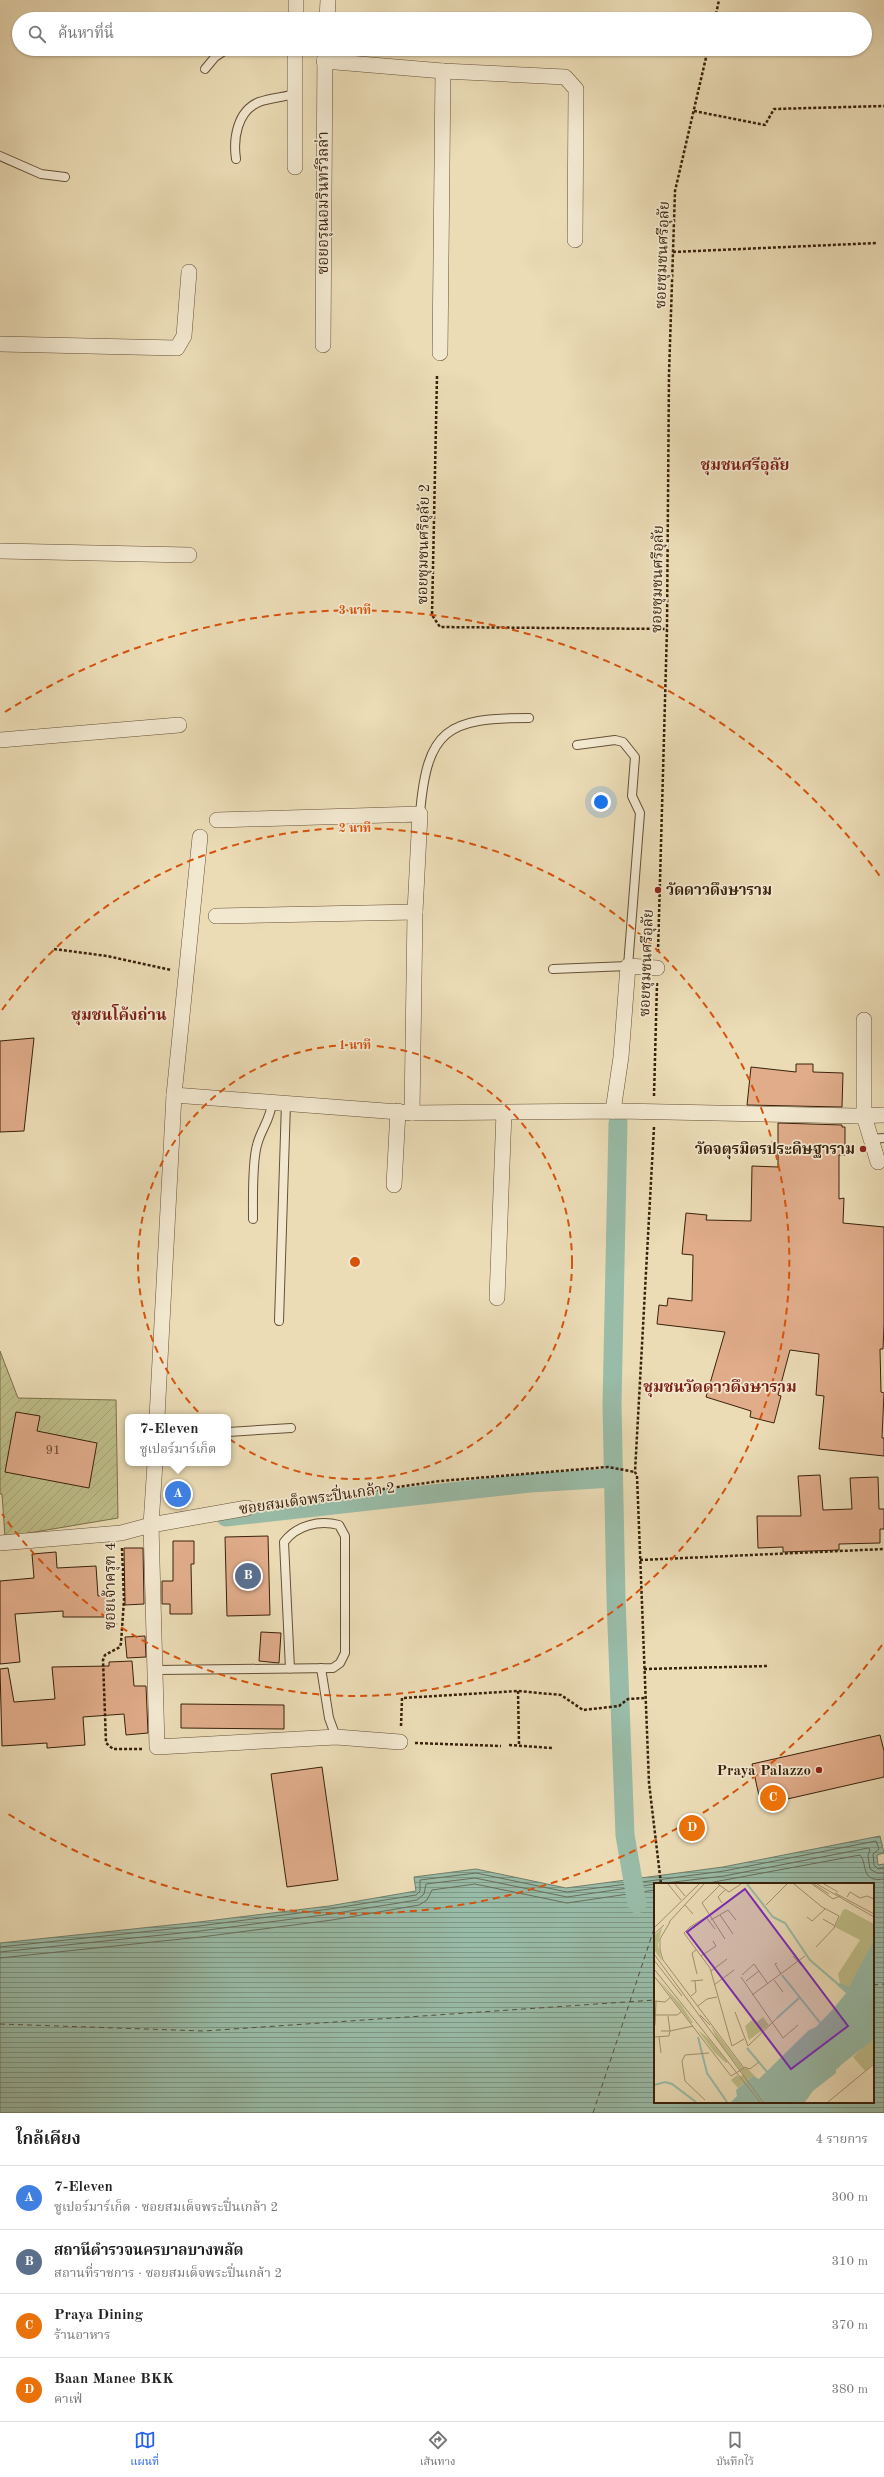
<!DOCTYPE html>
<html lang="th">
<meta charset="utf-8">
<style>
:root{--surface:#fff;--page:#f6f6f6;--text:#222;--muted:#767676;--line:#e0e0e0;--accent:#2563eb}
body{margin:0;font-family:"Old Standard TT","Noto Serif Thai",serif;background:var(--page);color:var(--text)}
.you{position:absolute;left:601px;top:802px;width:14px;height:14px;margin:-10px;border:3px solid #fff;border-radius:50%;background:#1a73e8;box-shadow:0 0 0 6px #1a73e833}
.badge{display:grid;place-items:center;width:26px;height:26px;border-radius:50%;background:var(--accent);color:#fff;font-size:13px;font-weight:700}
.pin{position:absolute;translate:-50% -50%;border:2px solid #fff;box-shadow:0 1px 4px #0006}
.popup{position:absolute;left:125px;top:1414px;width:106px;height:52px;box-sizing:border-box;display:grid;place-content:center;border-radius:8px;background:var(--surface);filter:drop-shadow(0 1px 3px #0005);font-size:13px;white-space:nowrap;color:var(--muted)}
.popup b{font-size:15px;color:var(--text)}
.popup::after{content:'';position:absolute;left:50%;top:100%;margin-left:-8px;border:8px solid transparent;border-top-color:var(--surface)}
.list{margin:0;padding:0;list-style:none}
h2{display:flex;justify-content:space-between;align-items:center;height:52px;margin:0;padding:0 16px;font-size:17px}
h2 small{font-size:13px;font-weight:400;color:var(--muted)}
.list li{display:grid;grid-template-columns:26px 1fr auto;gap:12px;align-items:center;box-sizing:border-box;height:64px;padding:0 16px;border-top:1px solid var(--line)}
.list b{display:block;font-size:15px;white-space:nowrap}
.list p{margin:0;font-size:13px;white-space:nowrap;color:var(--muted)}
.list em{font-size:13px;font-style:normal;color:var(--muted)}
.icon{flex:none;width:22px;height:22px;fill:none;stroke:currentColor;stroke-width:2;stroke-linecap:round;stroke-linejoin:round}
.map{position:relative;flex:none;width:884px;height:2113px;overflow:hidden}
.search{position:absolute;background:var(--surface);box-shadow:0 1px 3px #0004;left:12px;right:12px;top:12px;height:44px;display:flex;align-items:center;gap:10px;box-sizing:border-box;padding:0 14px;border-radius:22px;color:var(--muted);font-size:15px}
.sheet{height:308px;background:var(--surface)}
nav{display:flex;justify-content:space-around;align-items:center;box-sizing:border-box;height:56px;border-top:1px solid var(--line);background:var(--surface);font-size:11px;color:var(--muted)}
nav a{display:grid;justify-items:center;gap:2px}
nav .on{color:var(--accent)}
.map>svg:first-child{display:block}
.garden{fill:url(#garden-furrows);stroke:#7c704a}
.water{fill:url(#water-rules);stroke:#737e69;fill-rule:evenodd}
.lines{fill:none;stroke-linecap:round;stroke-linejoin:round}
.shore{stroke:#6a6e5a;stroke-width:1}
.canal{stroke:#99bca8;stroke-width:19}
.ferry{stroke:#56503a;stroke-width:1;stroke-dasharray:5 4;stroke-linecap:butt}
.building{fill:#e0ac8a;stroke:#3a210b}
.lane-casing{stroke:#665036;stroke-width:10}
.street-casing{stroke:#665036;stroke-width:16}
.path{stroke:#3a210b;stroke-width:2.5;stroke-dasharray:3 2;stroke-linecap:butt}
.lane{stroke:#f2e8d0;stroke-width:8}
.street{stroke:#f2e8d0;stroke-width:15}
.ring{fill:none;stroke:#d7530c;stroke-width:2;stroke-dasharray:7 5}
.poi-dot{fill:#8f2418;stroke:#f2e8d0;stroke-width:1.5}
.labels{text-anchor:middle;stroke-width:3.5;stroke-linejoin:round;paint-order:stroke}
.number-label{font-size:13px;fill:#64442b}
.street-label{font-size:15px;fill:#3a210b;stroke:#f2e8d0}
.poi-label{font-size:15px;font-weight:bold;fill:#3a210b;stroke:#f2e8d0;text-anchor:end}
.neighbourhood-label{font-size:16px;font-weight:bold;fill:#7a1f14;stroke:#f2e8d0}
.inset-river{fill:none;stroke:#99bca8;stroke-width:2}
.inset-road{fill:none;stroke:#a49172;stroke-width:1}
.view{fill:#7b2cbf;fill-opacity:0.15;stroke:#7b2cbf;stroke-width:2}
.inset-edge{fill:none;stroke:#3a210b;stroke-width:2}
.centre{fill:#d7530c;stroke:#f2e8d0;stroke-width:2}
.ring-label{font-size:12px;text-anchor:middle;font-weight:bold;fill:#d7530c;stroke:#f2e8d0;stroke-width:3.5;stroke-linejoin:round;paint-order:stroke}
</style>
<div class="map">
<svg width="884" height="2113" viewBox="0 0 884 2113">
<defs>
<pattern id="garden-furrows" width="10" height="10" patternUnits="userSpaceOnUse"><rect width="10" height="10" fill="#bebe89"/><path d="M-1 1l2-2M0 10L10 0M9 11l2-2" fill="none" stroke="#a4a375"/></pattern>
<pattern id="water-rules" width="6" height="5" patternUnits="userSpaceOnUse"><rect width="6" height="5" fill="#99bca8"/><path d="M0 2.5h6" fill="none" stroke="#7e9887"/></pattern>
</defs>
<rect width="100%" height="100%" fill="#ebdcb6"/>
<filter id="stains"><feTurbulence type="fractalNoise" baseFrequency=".005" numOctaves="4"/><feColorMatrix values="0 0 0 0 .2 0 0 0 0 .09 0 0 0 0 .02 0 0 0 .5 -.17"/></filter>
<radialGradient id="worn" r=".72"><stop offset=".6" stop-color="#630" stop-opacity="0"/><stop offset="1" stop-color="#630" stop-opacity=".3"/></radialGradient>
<path class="garden" d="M0,1351L18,1398L116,1400L118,1518L5,1537L2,1494H0Z"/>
<path class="water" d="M880,1836L884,1853L877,1855L878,1865L884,1864V2113H0V1943L199,1922L329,1906L416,1891L414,1877L476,1869L566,1888L723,1867ZM655,1884H873V2102H655Z"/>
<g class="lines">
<g class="shore">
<path d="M657,1884L724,1876L868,1848L870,1849L868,1856L870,1869L877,1873H884"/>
<path d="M703,1884L860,1855C868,1864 860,1883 884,1879"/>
<path d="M0,1947L199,1926L330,1909L416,1895L420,1891V1880L476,1873L567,1892L724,1871L876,1841L879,1849L873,1854L874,1865L878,1869L884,1868"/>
<path d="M0,1952L200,1931L331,1914L417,1900L424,1894L426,1884L475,1878L567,1897L655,1884"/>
<path d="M0,1958L201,1937L332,1920L419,1905L427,1900L432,1890L475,1884L567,1903L655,1890"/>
</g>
<g class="canal">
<path d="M618,1123L612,1404L616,1599L625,1835L637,1904"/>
<path d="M226,1517L530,1483L613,1478"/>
</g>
<g class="ferry">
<path d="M873,1985L884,1984"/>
<path d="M0,2024L204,2031L655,2000"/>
<path d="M593,2113L655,1926"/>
</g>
</g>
<g class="building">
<path d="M34,1038L24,1131L0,1132V1041Z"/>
<path d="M796,1064H813V1072L843,1073L842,1107L747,1105L751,1067L796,1072Z"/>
<path d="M778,1123L842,1125V1127H845V1155H839V1199L844,1198L843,1223L884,1227V1325L883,1349H880L881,1392L884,1393L882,1438H884V1456L819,1449L824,1396L816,1395L819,1354L790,1350L778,1395L781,1396L774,1423L750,1417L751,1411L706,1397L725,1332L657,1324L659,1305L667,1306L668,1298L692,1301L693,1255L682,1254L686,1213L707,1215L706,1220L751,1221L752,1166L778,1167Z"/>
<path d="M16,1412L40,1416L37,1431L97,1443L89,1488L5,1472Z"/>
<path d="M820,1475L823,1510L852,1509L850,1478L878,1477L879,1509H884V1529H880V1543L839,1544V1550L783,1552V1547L758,1548L757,1516H801L798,1476Z"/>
<path d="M268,1536L270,1615L227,1616L225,1537Z"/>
<path d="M173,1541H194V1564H191L192,1614H170V1604H162V1581H173Z"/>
<path d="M124,1548H143L144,1604L125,1605Z"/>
<path d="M56,1552L57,1568L96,1566L98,1596L112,1595L113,1617H63V1611L15,1614L20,1662L0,1664V1581L34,1578L32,1554Z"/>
<path d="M261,1632L281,1633L279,1663L259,1661Z"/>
<path d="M145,1636L146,1657L127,1658L125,1637Z"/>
<path d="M132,1661L134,1686H146L148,1733L126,1735L124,1714L83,1717L85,1745L47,1748V1743L2,1746L0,1669L8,1668L14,1702L55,1699L52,1667L109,1666V1662Z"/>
<path d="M181,1704L284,1705V1729L181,1728Z"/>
<path d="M880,1735L884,1751V1777L761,1805L752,1764Z"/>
<path d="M322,1767L338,1880L287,1887L271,1774Z"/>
</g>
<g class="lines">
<g class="lane-casing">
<g id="lane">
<path d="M205,69L215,57L227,49"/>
<path d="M0,156L41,174L65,177"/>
<path d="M236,159C233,139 237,111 259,102C270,98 284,97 295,94"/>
<path d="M420,814C427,729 447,718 529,718"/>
<path d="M553,969L628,966L640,813L632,796L635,757L623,742L615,740L577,745"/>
<path d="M870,1139L884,1138"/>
<path d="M253,1219C253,1199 252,1163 257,1145C261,1129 271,1119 272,1102"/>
<path d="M279,1321L286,1103"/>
<path d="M228,1432L291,1428"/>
<path d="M321,1668L329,1718L336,1737"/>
<path d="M157,1670L333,1668L340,1663L345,1653V1536L339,1525C319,1520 297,1525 284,1542L290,1669"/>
</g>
</g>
<g class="street-casing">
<g id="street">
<path d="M296,19V0"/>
<path d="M327,19L328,0"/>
<path d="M324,61L443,71L565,77L576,89L575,240"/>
<path d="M295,167V49"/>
<path d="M0,344L177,348L184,336L189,272"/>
<path d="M323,345L325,49"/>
<path d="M440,353L443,71"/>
<path d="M0,551L189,555"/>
<path d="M0,740L179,725"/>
<path d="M217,820L420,814L415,912L412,1113"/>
<path d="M216,916L415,912"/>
<path d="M864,1020V1116L878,1162"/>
<path d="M174,1095L412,1113L619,1111L856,1116L884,1115"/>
<path d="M613,1111L621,1057L628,966L657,968"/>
<path d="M394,1185L398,1111"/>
<path d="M497,1298L504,1112"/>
<path d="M157,1417L174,1095L200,837"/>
<path d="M155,1463L151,1525L157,1747L336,1737L400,1742"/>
<path d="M0,1543L121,1533L151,1525L247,1508"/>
</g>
</g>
<g class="path">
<path d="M715,19L719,0"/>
<path d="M694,111L765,125L774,109L884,106"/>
<path d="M673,252L877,243"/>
<path d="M437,376L432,615L440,627L667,629"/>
<path d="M54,949L107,956L171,970"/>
<path d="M658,952L667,629L669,374L675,191L708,49"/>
<path d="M654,1096L657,983"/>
<path d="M654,1127L635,1472L637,1476L649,1783L661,1884"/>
<path d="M263,1506L440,1481L608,1467L635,1472"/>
<path d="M122,1548L124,1600L121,1643L120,1647L105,1655L103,1660L106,1743L113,1749H142"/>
<path d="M640,1560L884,1549"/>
<path d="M644,1669L769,1666"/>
<path d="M518,1691L519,1744"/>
<path d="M401,1726L402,1698L518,1691L561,1695L583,1710L619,1706L628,1699L645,1698"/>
<path d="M415,1743L501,1746"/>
<path d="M509,1745L552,1748"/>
</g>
<use href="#lane" class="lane"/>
<use href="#street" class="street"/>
</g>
<g class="ring">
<circle cx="355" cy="1262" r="217"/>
<path d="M2 1010A434 434 0 1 1 2 1514"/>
<path d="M882 1645A652 652 0 0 1 5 1812M5 712A652 652 0 0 1 882 879"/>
</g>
<g class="poi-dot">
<circle cx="658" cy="890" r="4"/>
<circle cx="863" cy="1149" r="4"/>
<circle cx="819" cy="1770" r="4"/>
</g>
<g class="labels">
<g class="number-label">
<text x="53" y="1454">91</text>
</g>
<g class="street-label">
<text transform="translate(323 203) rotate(-90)" y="5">ซอยอรุณอมรินทร์วิลล่า</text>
<text transform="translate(662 255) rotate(-88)" y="5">ซอยชุมชนศรีอุลัย</text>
<text transform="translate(423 544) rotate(-89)" y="5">ซอยชุมชนศรีอุลัย 2</text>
<text transform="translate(657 579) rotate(-89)" y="5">ซอยชุมชนศรีอุลัย</text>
<text transform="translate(646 963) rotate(-88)" y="5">ซอยชุมชนศรีอุลัย</text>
<text transform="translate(317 1498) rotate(-8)" y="5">ซอยสมเด็จพระปิ่นเกล้า 2</text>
<text transform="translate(110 1586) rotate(-90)" y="5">ซอยเจ้าครุฑ 4</text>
</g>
<g class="poi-label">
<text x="666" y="895" text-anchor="start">วัดดาวดึงษาราม</text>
<text x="855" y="1154">วัดจตุรมิตรประดิษฐาราม</text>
<text x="811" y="1775">Praya Palazzo</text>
</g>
<g class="neighbourhood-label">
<text x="745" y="470">ชุมชนศรีอุลัย</text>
<text x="119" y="1020">ชุมชนโค้งถ่าน</text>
<text x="720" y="1392">ชุมชนวัดดาวดึงษาราม</text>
</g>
</g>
<g transform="translate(654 1883)">
<rect width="220" height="220" fill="#ebdcb6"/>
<path d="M192,26L220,41V57L210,79L195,104L192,105L186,100L184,91L206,57L181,44L189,27ZM219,155L220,180L211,188L199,174ZM92,184L103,195L99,193L84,205L77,197L83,192L85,194L89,192L87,188Z" fill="#bebe89"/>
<path d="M8,45L4,62L8,78L0,67V53ZM3,95L28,123L39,140H37ZM109,134L115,142L95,157L91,143L99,136L103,139ZM57,143L90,186L87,188L62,155ZM44,147L54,155L74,179L72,180L60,169Z" fill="#bebe89"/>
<path d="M220,57V156L182,186V190L159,208L151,219H77L83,213L82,207L99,193L105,196L155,147L162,144L180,125L181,127L180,125L192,110L183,102L186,100L195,104Z" fill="#99bca8"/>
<path class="inset-river" d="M93,1L119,34L131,40L156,77L185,102M128,92L167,141M123,135L145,115M169,140L184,184M44,154L53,190L73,219M93,165L114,190M108,197L122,191L182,185M106,198L123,194L158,176L198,145L220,114M0,202L11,199L18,201L42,219M100,204L105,198L146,171L220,104M89,219L97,209M131,219L184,184L220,134"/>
<path class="inset-road" d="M14,1L27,17M21,1L31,13M64,1L75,9L87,1M140,1L168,24L185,33L180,45L162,64M158,1L179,16L186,13M160,1L175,11M163,1L220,34M170,1L184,9M66,2L48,20L71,56M181,10L220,31M193,14L196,9L206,15L213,13L220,16M68,20L64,14L71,7M31,22L39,31M112,22L133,1M66,32L79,51M54,33L36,44L30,50L56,85L78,163M52,34L61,46M153,34L158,38L171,26M169,36L181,43M57,37L74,27L82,37M15,39L50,1M0,45L45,1M0,51L10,42M42,67L38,70L43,91M0,71L109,219M47,73L62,63L59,58M139,73L147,82M0,77L28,113M123,80L121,81L127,91M0,86L106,219M57,88L73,76M88,92L100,81L114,101M0,93L77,193L90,185L9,77L6,67V56L16,39M87,94L129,155L144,142M120,97L129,109M37,98L49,97M92,98L105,88M60,102L80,87M98,112L151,73M37,113L42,109L41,98M0,118L11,119L17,114M44,123L53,116L63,114M81,129L94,163L123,135M0,132H23L27,129M46,132L56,142M1,142L2,118M7,148H16L14,133M0,154L15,153L16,148L39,143M5,154L7,170M78,163L90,156M90,184L96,186L105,179M51,217L31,198L28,178L31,172L55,170M174,219L220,181"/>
<path class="view" d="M91,6L194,143L137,186L33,49Z"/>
<rect width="220" height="220" class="inset-edge"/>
</g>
<circle cx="355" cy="1262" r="6" class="centre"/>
<g class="ring-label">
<text x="355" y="614">3 นาที</text>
<text x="355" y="832">2 นาที</text>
<text x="355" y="1049">1 นาที</text>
</g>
<rect width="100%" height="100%" filter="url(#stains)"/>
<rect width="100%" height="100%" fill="url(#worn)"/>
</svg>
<div class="you"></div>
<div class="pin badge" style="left:178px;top:1494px;background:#3f7fe0">A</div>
<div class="popup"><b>7-Eleven</b>ซูเปอร์มาร์เก็ต</div>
<div class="pin badge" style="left:248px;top:1576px;background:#5c6f8a">B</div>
<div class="pin badge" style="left:773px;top:1798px;background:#e8710a">C</div>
<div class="pin badge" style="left:692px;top:1828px;background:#e8710a">D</div>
<div class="search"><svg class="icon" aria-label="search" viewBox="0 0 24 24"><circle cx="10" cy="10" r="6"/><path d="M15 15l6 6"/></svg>ค้นหาที่นี่</div>
</div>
<section class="sheet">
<h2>ใกล้เคียง<small>4 รายการ</small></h2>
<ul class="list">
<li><span class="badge" style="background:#3f7fe0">A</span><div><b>7-Eleven</b><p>ซูเปอร์มาร์เก็ต · ซอยสมเด็จพระปิ่นเกล้า 2</p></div><em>300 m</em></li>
<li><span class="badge" style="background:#5c6f8a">B</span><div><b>สถานีตำรวจนครบาลบางพลัด</b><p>สถานที่ราชการ · ซอยสมเด็จพระปิ่นเกล้า 2</p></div><em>310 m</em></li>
<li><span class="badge" style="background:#e8710a">C</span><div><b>Praya Dining</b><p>ร้านอาหาร</p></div><em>370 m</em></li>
<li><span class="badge" style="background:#e8710a">D</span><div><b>Baan Manee BKK</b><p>คาเฟ่</p></div><em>380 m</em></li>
</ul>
</section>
<nav>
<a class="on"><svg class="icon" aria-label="map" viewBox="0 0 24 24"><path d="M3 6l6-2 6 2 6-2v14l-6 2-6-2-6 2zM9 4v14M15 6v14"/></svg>แผนที่</a>
<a><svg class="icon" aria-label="directions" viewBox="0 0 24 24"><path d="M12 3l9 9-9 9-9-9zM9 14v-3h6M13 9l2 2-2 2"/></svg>เส้นทาง</a>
<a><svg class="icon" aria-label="saved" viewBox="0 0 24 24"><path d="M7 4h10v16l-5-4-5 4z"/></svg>บันทึกไว้</a>
</nav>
